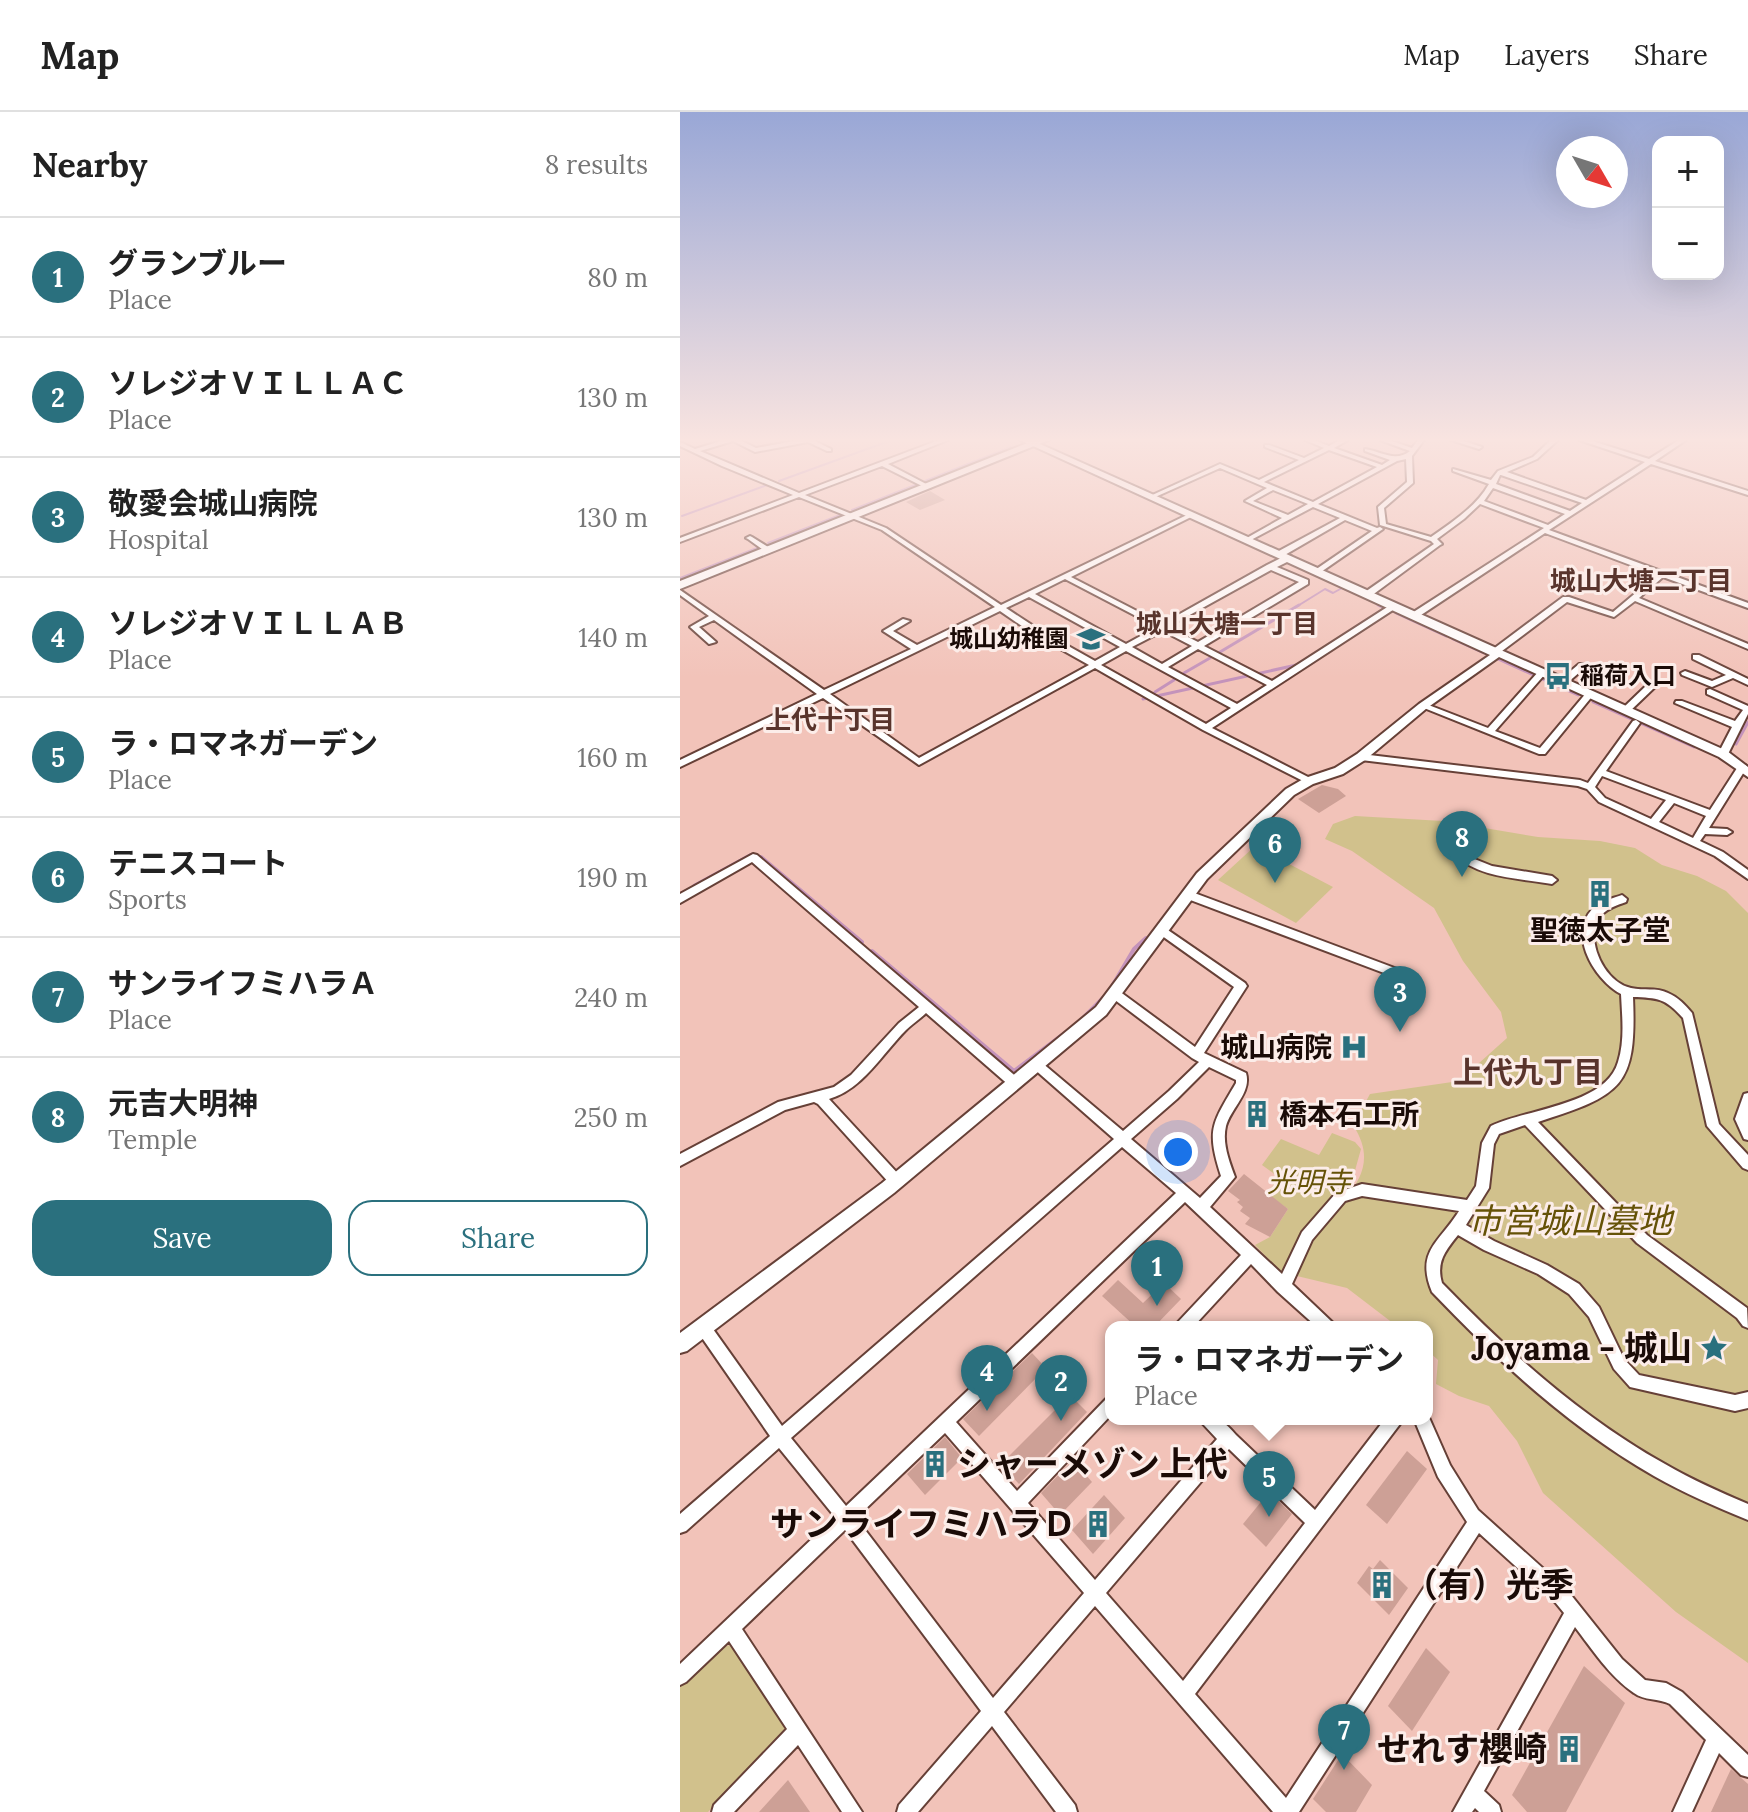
<!DOCTYPE html>
<meta charset="utf-8">
<style>
:root{--surface:#fff;--page:#f6f6f6;--text:#222;--muted:#767676;--line:#e0e0e0;--accent:#2a707e}
body{margin:0;font-family:Lora,"Noto Sans JP",serif;background:var(--page);color:var(--text)}
.controls{position:absolute;right:24px;top:24px;display:grid;overflow:hidden;border-radius:16px;box-shadow:0 8px 32px #0002}
.controls button{width:72px;height:72px;display:grid;place-items:center;padding:0;border:0;border-bottom:2px solid var(--line);background:var(--surface);color:var(--text);font:40px sans-serif}
.compass{position:absolute;left:876px;top:24px;width:72px;height:72px;border-radius:50%;background:var(--surface);box-shadow:0 8px 32px #0002;rotate:129deg}
.you{position:absolute;left:498px;top:1040px;width:28px;height:28px;margin:-20px;border:6px solid #fff;border-radius:50%;background:#1a73e8;box-shadow:0 0 0 12px #1a73e833}
.badge{display:grid;place-items:center;width:52px;height:52px;border-radius:50%;background:var(--accent);color:#fff;font-size:26px;font-weight:700}
.pin{position:absolute;translate:-50% -66px;filter:drop-shadow(0 2px 4px #0008)}
.pin::after{content:'';position:absolute;top:42px;width:28px;height:24px;background:inherit;clip-path:polygon(0 0,100% 0,50% 100%)}
.popup{position:absolute;left:425px;top:1209px;width:328px;height:104px;box-sizing:border-box;display:grid;place-content:center;border-radius:16px;background:var(--surface);filter:drop-shadow(0 2px 6px #0005);font-size:26px;white-space:nowrap;color:var(--muted)}
.popup b{font-size:30px;color:var(--text)}
.popup::after{content:'';position:absolute;left:50%;top:100%;margin-left:-16px;border:16px solid transparent;border-top-color:var(--surface)}
.list{margin:0;padding:0;list-style:none}
h2{display:flex;justify-content:space-between;align-items:center;height:104px;margin:0;padding:0 32px;font-size:34px}
h2 small{font-size:26px;font-weight:400;color:var(--muted)}
.list li{display:grid;grid-template-columns:52px 1fr auto;gap:24px;align-items:center;box-sizing:border-box;height:120px;padding:0 32px;border-top:2px solid var(--line)}
.list b{display:block;font-size:30px;white-space:nowrap}
.list p{margin:0;font-size:26px;white-space:nowrap;color:var(--muted)}
.list em{font-size:26px;font-style:normal;color:var(--muted)}
.actions{display:flex;gap:16px;padding:24px 32px}
.actions a{flex:1;padding:18px 0;border:2px solid var(--accent);border-radius:24px;text-align:center;font-size:28px;color:var(--accent)}
.actions .main{background:var(--accent);color:#fff}
.map{position:relative;flex:none;width:1068px;height:1700px;overflow:hidden}
header{display:flex;align-items:center;gap:48px;box-sizing:border-box;height:112px;padding:0 40px;background:var(--surface);border-bottom:2px solid var(--line)}
header strong{font-size:38px}
nav{display:flex;gap:44px;margin-inline-start:auto;font-size:28px}
main{display:flex}
aside{flex:1;background:var(--surface)}
.map>svg:first-child{display:block}
.green{fill:#d1c18c}
.lines{fill:none;stroke-linecap:round;stroke-linejoin:round}
.stream-far2{stroke:#c493bb;stroke-width:2}
.stream-far1{stroke:#c493bb;stroke-width:3}
.stream{stroke:#c493bb;stroke-width:4}
.building{fill:#cda096}
.minor-casing{stroke:#664037;stroke-width:4}
.tertiary-casing{stroke:#664037;stroke-width:4}
.primary-casing{stroke:#664037;stroke-width:4}
.minor{fill:#fff;fill-rule:evenodd}
.tertiary{fill:#fff;fill-rule:evenodd}
.primary{fill:#fff;fill-rule:evenodd}
.labels{text-anchor:middle;stroke-width:6;stroke-linejoin:round;paint-order:stroke}
.far-poi-label{font-size:24px;font-weight:bold;fill:#1a0b07;stroke:#fcede9;text-anchor:end}
.far-neighbourhood-label{font-size:26px;font-weight:bold;fill:#59342c;stroke:#fcede9}
.poi-label{font-size:28px;font-weight:bold;fill:#1a0b07;stroke:#fcede9}
.park-label{font-size:28px;font-style:italic;fill:#655207;stroke:#fcede9}
.neighbourhood-label{font-size:30px;font-weight:bold;fill:#59342c;stroke:#fcede9}
.near-park-label{font-size:34px;font-style:italic;fill:#655207;stroke:#fcede9}
.near-poi-label{font-size:34px;font-weight:bold;fill:#1a0b07;stroke:#fcede9;text-anchor:end}
</style>
<header>
<strong>Map</strong>
<nav><a>Map</a><a>Layers</a><a>Share</a></nav>
</header>
<main>
<aside>
<h2>Nearby<small>8 results</small></h2>
<ul class="list">
<li><span class="badge">1</span><div><b>グランブルー</b><p>Place</p></div><em>80 m</em></li>
<li><span class="badge">2</span><div><b>ソレジオＶＩＬＬＡＣ</b><p>Place</p></div><em>130 m</em></li>
<li><span class="badge">3</span><div><b>敬愛会城山病院</b><p>Hospital</p></div><em>130 m</em></li>
<li><span class="badge">4</span><div><b>ソレジオＶＩＬＬＡＢ</b><p>Place</p></div><em>140 m</em></li>
<li><span class="badge">5</span><div><b>ラ・ロマネガーデン</b><p>Place</p></div><em>160 m</em></li>
<li><span class="badge">6</span><div><b>テニスコート</b><p>Sports</p></div><em>190 m</em></li>
<li><span class="badge">7</span><div><b>サンライフミハラＡ</b><p>Place</p></div><em>240 m</em></li>
<li><span class="badge">8</span><div><b>元吉大明神</b><p>Temple</p></div><em>250 m</em></li>
</ul>
<div class="actions"><a class="main">Save</a><a>Share</a></div>
</aside>
<div class="map">
<svg width="1068" height="1700" viewBox="0 0 1068 1700">
<rect width="100%" height="100%" fill="#f2c3b9"/>
<g class="green">
<path d="M675,704L763,709L858,725L920,729L955,736L982,753L1017,764L1046,779L1068,801V1551L996,1500L863,1381L837,1329L809,1294L779,1284L756,1272L758,1248L747,1238V1215H718L667,1176L617,1164C620,1149 624,1136 633,1124C660,1087 705,1062 673,1013L690,982L779,969L827,926L821,900L783,849L754,796L672,739L645,727L653,712Z"/>
<path d="M575,734L653,775L616,811L538,768Z"/>
<path d="M652,1021L675,1030L681,1037L669,1080L654,1086L601,1160L575,1133L590,1125L608,1097L586,1081L600,1066L582,1053L601,1027L639,1043Z"/>
<path d="M51,1533L107,1617L28,1700H0V1574L41,1535Z"/>
</g>
<g class="lines">
<g class="stream-far2">
<path d="M99,369L212,328"/>
<path d="M245,369L331,335"/>
<path d="M172,398L235,373"/>
<path d="M2,404L87,373"/>
<path d="M88,431L160,403"/>
<path d="M0,466L77,436"/>
<path d="M686,485L702,495"/>
<path d="M616,495L645,477L653,481L662,476L674,481"/>
</g>
<g class="stream-far1">
<path d="M698,493L704,496"/>
<path d="M716,501L766,524"/>
<path d="M773,527L804,541"/>
<path d="M540,540L619,493"/>
<path d="M818,547L898,583"/>
<path d="M504,561L530,546"/>
<path d="M475,580L494,568"/>
<path d="M463,587L621,552"/>
<path d="M913,590L1014,635"/>
<path d="M1056,632L1068,610"/>
</g>
<g class="stream">
<path d="M81,745L182,830"/>
<path d="M14,774L71,743"/>
<path d="M192,839L334,959L382,923"/>
<path d="M431,876L454,837L466,826"/>
<path d="M401,908L423,886"/>
</g>
</g>
<g class="building">
<path d="M250,379L265,388L240,398L226,390Z"/>
<path d="M642,673L658,677L666,684L639,701L618,687Z"/>
<path d="M564,1062L608,1097L590,1125L565,1112L570,1106L560,1099L563,1095L557,1090L560,1088L548,1079Z"/>
<path d="M438,1168L463,1191L484,1171L501,1187L474,1215H456L422,1184Z"/>
<path d="M352,1241L366,1256L299,1324L283,1307Z"/>
<path d="M390,1283L407,1300L339,1372L321,1352Z"/>
<path d="M265,1325L282,1346L245,1383L227,1362Z"/>
<path d="M727,1339L747,1357L707,1412L686,1393Z"/>
<path d="M393,1348L412,1370L380,1403L361,1381Z"/>
<path d="M589,1380L612,1402L586,1435L563,1412Z"/>
<path d="M424,1383L445,1406L413,1442L392,1418Z"/>
<path d="M700,1448L728,1476L709,1503L677,1471L689,1454L693,1457Z"/>
<path d="M746,1536L770,1560L732,1619L708,1594Z"/>
<path d="M904,1554L945,1591L886,1700H847L832,1683Z"/>
<path d="M662,1642L692,1673L676,1700H646L633,1687Z"/>
<path d="M1051,1657L1068,1672V1700H1031Z"/>
<path d="M108,1668L130,1700H79Z"/>
</g>
<g class="lines">
<g class="minor-casing">
<g id="minor">
<path d="M44,328H60L76,336L119,328H133L151,337V339H147L128,330L75,340L53,329L20,339L119,381L259,328H268L208,352L250,374V376H246L202,354L125,383L206,416L321,493L509,402H513V404L391,465L482,512L587,453L605,444H611V448L597,455L628,468V472L524,534L592,569L712,492L719,494L532,616L632,667V671L629,672L523,618L415,556L239,653L143,586L0,655V648L137,582L34,508L19,515L36,530L29,532L10,515L29,504L0,483V478L144,578L231,537L203,519L223,507L230,509L213,519L237,533L315,495L202,418L119,385L0,430V426L113,383L42,354L0,334V330L15,337ZM591,458L619,470L518,530L488,515ZM385,467L477,515L446,532L355,482ZM349,485L440,535L415,549L358,517L326,496ZM320,499L352,521L409,553L239,646L150,582ZM483,519L512,534L482,552L452,535ZM518,537L587,573L557,592L488,555ZM446,539L551,596L526,612L421,553Z"/>
<path d="M625,328H634L649,334L660,328H668L654,336L702,353L710,348L685,339V337C701,339 715,351 730,339L700,328H709L732,336L738,328H744L732,344L733,371L704,396L706,412L751,425C772,410 796,395 809,372L773,359V357L811,368L818,359L853,345L871,328H878L857,347L827,360L906,388L965,350L899,328H909L969,347L999,328H1006L975,349L1068,379V383L971,352L869,418L1068,491V496L983,465L959,486L1068,532V537L955,489L934,505L887,490L818,542H812V538L883,485H889L933,500L977,463L865,421L738,505H732V501L864,416L800,392L784,407L757,427L762,432L760,433L691,484H685V480L754,432L751,429L700,413L698,395L727,370L726,347L717,349L638,392L697,416L700,415L703,417L638,462L634,460L635,458L692,419L665,408L603,444H597V440L660,406L633,395L569,429H565V427L602,406L565,389L587,376L540,356L473,386L468,385L540,352L579,368L619,348L585,335V333H589L624,346L644,336ZM649,338L697,355L633,390L584,370ZM820,363H821L902,391L890,399L816,372ZM813,376L885,402L868,413L804,389ZM593,378L628,392L608,403L573,389Z"/>
<path d="M771,328H781L802,335L799,337Z"/>
<path d="M70,424L72,425L93,438L86,440L68,427L66,426Z"/>
<path d="M1013,543H1019L1068,567V573L1053,566L1032,575L1002,563L1001,561L1005,559L1032,569L1046,563L1013,547Z"/>
<path d="M899,552H905V555L922,564L918,566L901,559L886,572H880V568Z"/>
<path d="M859,559H862L866,561L815,619L860,636L907,580H913L914,582L865,642H859L739,594L743,591L746,592L808,616Z"/>
<path d="M971,571L975,574L974,576L949,600H943V596L968,572Z"/>
<path d="M1030,577L1068,594V602L1048,642L1043,645L1038,642L1052,615L995,591L996,589H1002L1055,609L1063,598L1027,582V578Z"/>
<path d="M956,608L960,611L926,659L1030,698L1059,653H1065L1067,655L1029,716L1047,717L1052,720L1047,723L1025,722L1020,729L1043,740L1068,758V767L1035,744L919,690L907,677L898,674L681,648L676,645L681,642L900,668L908,671L953,609ZM922,664L986,688L971,707L925,686L915,675ZM994,691L1026,704L1013,726L979,710Z"/>
<path d="M780,739L792,746L812,754L872,764L877,768L872,772C841,766 798,767 775,742Z"/>
<path d="M73,742L77,743L339,967L341,971L339,975L335,976L331,975L246,901C240,907 232,912 226,918C202,942 183,977 149,987L221,1065L223,1069L221,1073L216,1075L211,1073L138,992L134,990L105,998L0,1054V1042L98,990L154,975L171,963L219,911L239,895L72,750L0,791V782Z"/>
<path d="M509,779L720,858L722,861L720,864H712L505,786L504,783L505,780Z"/>
<path d="M942,783L947,787L946,790C928,796 915,802 914,823C914,844 929,871 951,876C964,879 976,875 988,881C998,885 1005,893 1012,901L1039,1012L1068,1043V1058L1063,1056L1027,1014L1003,906C985,886 978,886 953,885C957,976 941,983 858,1010L967,1123L1067,1196L1068,1216L1063,1214L1057,1206L957,1131L845,1013L819,1022L814,1032L809,1076L786,1113L814,1129L867,1153L899,1172L919,1195L944,1247L959,1263L1055,1283L1068,1280V1296L1055,1299L950,1275L934,1257L909,1205L889,1182L858,1162L804,1138L778,1123C765,1139 756,1150 762,1171C829,1240 901,1305 985,1352C1012,1368 1040,1380 1068,1392V1408C1036,1395 1004,1381 974,1364C889,1315 819,1250 752,1180C735,1139 760,1130 779,1099L682,1084L665,1089L632,1128L612,1172L652,1210L654,1215H637L598,1180L571,1152L513,1215H496L498,1210L561,1143L505,1090L276,1310L337,1379L426,1287L431,1284V1303L348,1391L415,1468L537,1327L523,1312L520,1307C541,1307 543,1308 556,1323L635,1398L705,1307H723L720,1312L515,1582L606,1686L787,1410L758,1365L734,1307H747V1301L770,1353L798,1398L887,1478L942,1547L965,1568L986,1571L1002,1580L1068,1643V1665L1061,1663L1039,1641L1012,1700H993L1026,1628L990,1592C979,1586 964,1589 954,1581C930,1565 912,1537 895,1515L804,1679L819,1693L821,1700H799L795,1696L792,1700H773L884,1501L875,1490L799,1421L619,1700H593L415,1494L324,1600L395,1693L397,1700H376L312,1614L238,1700H217L219,1693L301,1599L165,1418L62,1517L182,1700H162L118,1633L54,1700H32L34,1693L107,1617L49,1529L6,1570L0,1573V1552L155,1405L99,1336L6,1419L0,1421V1402L90,1324L18,1220L16,1215L18,1210L23,1208L28,1210L102,1314L434,1027L353,956L351,953L353,950L357,948L361,950L443,1019L489,979L519,950L512,946L431,885L429,882L431,879H439L515,935L554,875L478,821L477,818L482,814L565,871L567,874L524,941L566,961C572,980 551,996 546,1014C542,1031 549,1049 555,1065L530,1095L602,1162L622,1120L656,1081L682,1072L787,1088L796,1074L802,1031L811,1014C846,997 926,993 938,950C945,928 942,904 941,882C913,867 884,817 918,792C925,788 934,786 942,783ZM529,955L556,968V971C532,1012 526,1017 541,1064L520,1086L451,1027L497,987ZM442,1035L496,1081L166,1394L111,1326ZM265,1321L404,1481L313,1586L176,1406ZM549,1337L625,1411L503,1569L426,1481Z"/>
<path d="M1068,981V1028L1064,1027L1055,1007L1064,982Z"/>
</g>
</g>
<g class="tertiary-casing">
<path id="tertiary" d="M340,328H351L1047,639L1068,655V665L1039,645L819,545L747,596L685,648L663,662L633,672L614,683L527,767L426,903L214,1081L7,1239L0,1241V1221L202,1071L416,895L517,761L606,677L625,666L655,656L677,642L739,592L810,543Z"/>
</g>
<g class="primary-casing">
<path id="primary" d="M355,328H369L0,477V469Z"/>
</g>
<use href="#minor" class="minor"/>
<use href="#tertiary" class="tertiary"/>
<use href="#primary" class="primary"/>
</g>
<linearGradient id="sky" x2="0" y2="1"><stop stop-color="#99a7d6"/><stop offset="0.58" stop-color="#f9e4e0"/><stop offset="1" stop-color="#f9e4e0" stop-opacity="0"/></linearGradient>
<rect width="1068" height="566" fill="url(#sky)"/>
<defs>
<g id="school-bare" transform="scale(2.16)"><path d="M0-5L7-2L0 1L-7-2ZM-4 1L0 2.5L4 1V4Q0 6-4 4Z" fill="#2a707e" stroke="#fcede9" stroke-width="2.5" paint-order="stroke"/></g>
<g id="bus-bare" transform="scale(2.16)"><path d="M-5-6H5V4H4V6H2V4H-2V6H-4V4H-5ZM-3.5-4V0h7V-4ZM-3.5 1.2v1.5H-2V1.2ZM2 1.2v1.5H3.5V1.2Z" fill="#2a707e" stroke="#fcede9" stroke-width="2.5" paint-order="stroke"/></g>
<g id="building-bare" transform="scale(2.16)"><path d="M-4-6H4V6H1V3H-1V6H-4ZM-2.5-4.3h1.7v1.8h-1.7ZM.8-4.3h1.7v1.8H.8ZM-2.5-1h1.7V.8h-1.7ZM.8-1h1.7V.8H.8Z" fill="#2a707e" stroke="#fcede9" stroke-width="2.5" paint-order="stroke"/></g>
<g id="hospital-bare" transform="scale(2.16)"><path d="M-5-5h3v3.5h4V-5h3V5h-3V1.5h-4V5h-3Z" fill="#2a707e" stroke="#fcede9" stroke-width="2.5" paint-order="stroke"/></g>
<g id="sight-bare" transform="scale(2.16)"><path d="M0-6L1.8-2.2L6-1.7L2.9 1.2L3.7 5.4L0 3.3L-3.7 5.4L-2.9 1.2L-6-1.7L-1.8-2.2Z" fill="#2a707e" stroke="#fcede9" stroke-width="2.5" paint-order="stroke"/></g>
</defs>
<g fill-rule="evenodd">
<use href="#school-bare" x="411" y="527"/>
<use href="#bus-bare" x="878" y="564"/>
<use href="#building-bare" x="920" y="782"/>
<use href="#hospital-bare" x="674" y="935"/>
<use href="#building-bare" x="577" y="1002"/>
<use href="#sight-bare" x="1034" y="1236"/>
<use href="#building-bare" x="255" y="1352"/>
<use href="#building-bare" x="418" y="1412"/>
<use href="#building-bare" x="702" y="1473"/>
<use href="#building-bare" x="889" y="1637"/>
</g>
<g class="labels">
<g class="far-poi-label">
<text x="389" y="535">城山幼稚園</text>
<text x="900" y="572" text-anchor="start">稲荷入口</text>
</g>
<g class="far-neighbourhood-label">
<text x="961" y="478">城山大塘二丁目</text>
<text x="547" y="521">城山大塘一丁目</text>
<text x="150" y="617">上代十丁目</text>
</g>
<g class="poi-label">
<text x="920" y="828">聖徳太子堂</text>
<text x="652" y="945" text-anchor="end">城山病院</text>
<text x="599" y="1012" text-anchor="start">橋本石工所</text>
</g>
<g class="park-label">
<text x="629" y="1080">光明寺</text>
</g>
<g class="neighbourhood-label">
<text x="848" y="971">上代九丁目</text>
</g>
<g class="near-park-label">
<text x="890" y="1121">市営城山墓地</text>
</g>
<g class="near-poi-label">
<text x="1012" y="1248">Joyama - 城山</text>
<text x="277" y="1364" text-anchor="start">シャーメゾン上代</text>
<text x="396" y="1424">サンライフミハラＤ</text>
<text x="724" y="1485" text-anchor="start">（有）光季</text>
<text x="867" y="1649">せれす櫻崎</text>
</g>
</g>
</svg>
<div class="controls">
<button>+</button>
<button>−</button>
</div>
<svg class="compass" viewBox="-18 -18 36 36"><path d="M0-13l5 13h-10z" fill="#e53935"/><path d="M0 13l5-13h-10z" fill="#767676"/></svg>
<div class="you"></div>
<div class="pin badge" style="left:477px;top:1194px">1</div>
<div class="pin badge" style="left:381px;top:1309px">2</div>
<div class="pin badge" style="left:720px;top:920px">3</div>
<div class="pin badge" style="left:307px;top:1299px">4</div>
<div class="pin badge" style="left:589px;top:1405px">5</div>
<div class="popup"><b>ラ・ロマネガーデン</b>Place</div>
<div class="pin badge" style="left:595px;top:771px">6</div>
<div class="pin badge" style="left:664px;top:1658px">7</div>
<div class="pin badge" style="left:782px;top:765px">8</div>
</div>
</main>
